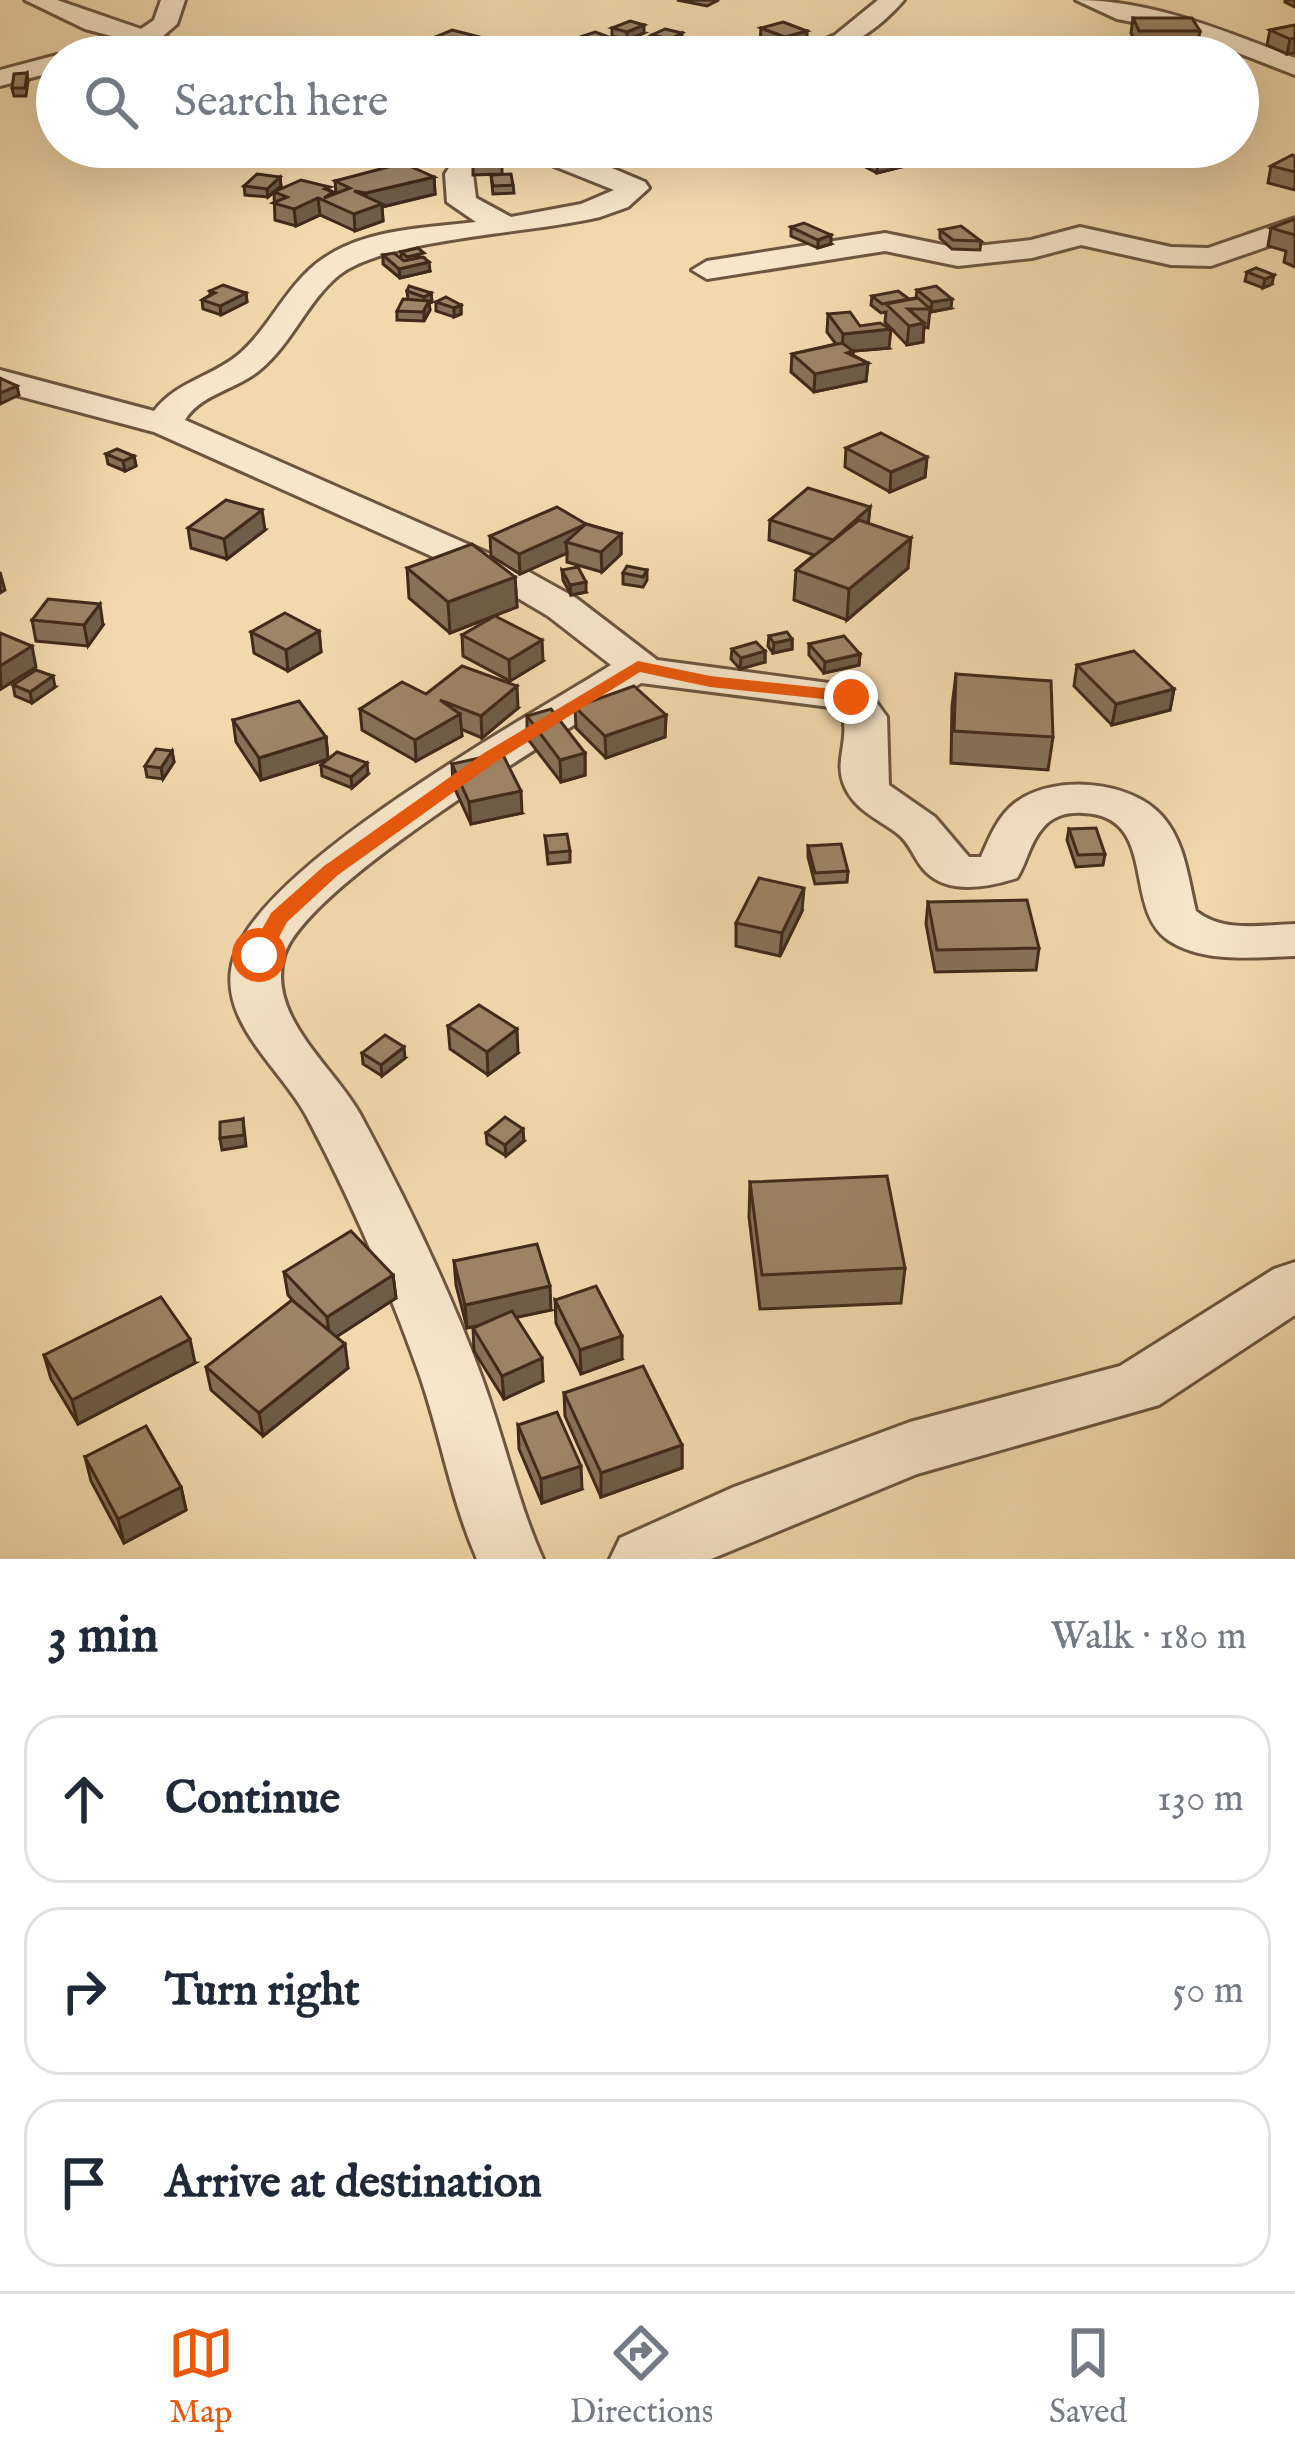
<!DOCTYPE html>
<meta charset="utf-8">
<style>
:root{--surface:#fff;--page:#f6f6f7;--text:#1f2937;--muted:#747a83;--line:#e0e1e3;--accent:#ea580c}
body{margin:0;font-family:"IM FELL English",serif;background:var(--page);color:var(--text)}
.stop{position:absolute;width:36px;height:36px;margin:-27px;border:9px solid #ea580c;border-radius:50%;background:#fff}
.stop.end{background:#ea580c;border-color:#fff;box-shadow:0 3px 12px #0008}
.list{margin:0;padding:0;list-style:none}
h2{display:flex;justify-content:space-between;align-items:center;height:156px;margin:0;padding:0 48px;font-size:51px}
h2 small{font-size:39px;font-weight:400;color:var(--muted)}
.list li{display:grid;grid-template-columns:78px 1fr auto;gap:36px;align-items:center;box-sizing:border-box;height:168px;margin:0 24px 24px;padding:0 24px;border:3px solid var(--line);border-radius:36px}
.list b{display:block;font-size:45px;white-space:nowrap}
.list em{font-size:39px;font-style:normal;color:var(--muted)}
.icon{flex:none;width:66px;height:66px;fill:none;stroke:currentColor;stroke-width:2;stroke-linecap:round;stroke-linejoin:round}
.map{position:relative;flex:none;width:1295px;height:1559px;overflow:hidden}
.search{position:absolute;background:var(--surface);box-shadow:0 12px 48px #0002;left:36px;right:36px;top:36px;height:132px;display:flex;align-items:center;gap:30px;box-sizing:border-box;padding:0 42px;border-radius:66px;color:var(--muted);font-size:45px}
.sheet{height:732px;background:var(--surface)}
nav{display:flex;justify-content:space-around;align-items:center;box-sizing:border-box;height:168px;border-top:3px solid var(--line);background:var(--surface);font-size:33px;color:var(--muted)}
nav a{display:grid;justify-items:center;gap:6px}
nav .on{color:var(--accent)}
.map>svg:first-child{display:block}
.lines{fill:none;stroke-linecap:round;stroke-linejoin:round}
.minor-casing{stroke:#6d5640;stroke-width:6}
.minor{fill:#f7e6ca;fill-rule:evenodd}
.wall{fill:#877259;stroke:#412a1b;stroke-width:3}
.shaded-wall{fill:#6e5d48;stroke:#412a1b;stroke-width:3}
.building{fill:#9d8567;stroke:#412a1b;stroke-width:3}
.route{fill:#ea580c}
</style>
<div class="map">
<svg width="1295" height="1559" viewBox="0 0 1295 1559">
<rect width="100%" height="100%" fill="#f2d9ad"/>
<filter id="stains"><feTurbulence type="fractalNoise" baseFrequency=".00167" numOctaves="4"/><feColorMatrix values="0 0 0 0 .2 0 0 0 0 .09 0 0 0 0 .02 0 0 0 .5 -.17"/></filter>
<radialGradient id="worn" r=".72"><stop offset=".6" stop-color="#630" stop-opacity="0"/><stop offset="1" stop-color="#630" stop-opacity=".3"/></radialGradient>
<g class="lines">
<g class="minor-casing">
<g id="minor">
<path d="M25,0H57L141,29L154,20L161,0H185L177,24L162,37L225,52L229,57H185L142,47L107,57H68L72,52L119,38L85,29Z"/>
<path d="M878,0H904C871,38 835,57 785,57L835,35Z"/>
<path d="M1076,0C1151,0 1225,31 1295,58V75L1184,32L1117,19Z"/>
<path d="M57,55L63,57H57V71L0,86V70Z"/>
<path d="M462,147H490L473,174L476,198L511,217L581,204L614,190L554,166L529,147H562L645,182L649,188L628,207L600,217C535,233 384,238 338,276C307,302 292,343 261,369C239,389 200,394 185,420L522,568L576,598L657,660L866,688L887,717L889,785L935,817L969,857H981C989,838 998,816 1015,803C1053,774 1130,780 1162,816C1185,842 1188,878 1196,911C1223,933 1262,925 1295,924V956C1255,957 1204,964 1168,940C1122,908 1159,816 1083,813C1067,812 1052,816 1042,829C1030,842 1027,862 1017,878C989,887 949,895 926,872C914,860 911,844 898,834C877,818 852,809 843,782C834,757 854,731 838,708L641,683C568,730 305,884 284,956C266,1016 334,1067 360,1114C406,1199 449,1288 482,1378C504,1438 517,1501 543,1559H477C451,1500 441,1437 420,1376C389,1288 351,1200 307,1117C281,1068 214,1019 234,957C263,863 522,721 611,665L548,616L494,584L154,432L0,391V370L154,411C176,382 211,377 238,355C265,332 279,301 303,276C346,229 417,229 476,222L447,202L445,174Z"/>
<path d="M1295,218V237L1211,266L1171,265L1081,245L1032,258L958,266L885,251L707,279L692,270L707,261L885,233L958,248L1031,240L1080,227L1171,247L1208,248Z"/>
<path d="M1295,1262V1315L1159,1405L917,1474L711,1559H610L620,1538L734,1487L910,1422L1120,1366L1274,1269Z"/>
</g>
</g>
<use href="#minor" class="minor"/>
</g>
<g class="wall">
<path d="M677,0H719L707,6Z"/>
<path d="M1285,0H1295V7L1285,2Z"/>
<path d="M1133,18L1200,31L1198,43L1207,53L1206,57H1122L1123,40H1134L1131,33Z"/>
<path d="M1295,25L1287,54L1267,45L1270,30Z"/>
<path d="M612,28L644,33L627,40L612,36Z"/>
<path d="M761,28L807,46L784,52L760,43Z"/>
<path d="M652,35L682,40L670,46L672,47V55L665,57H640V49L657,43L652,42Z"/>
<path d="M577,38L607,44L602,45L611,52V57H573V44L577,43Z"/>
<path d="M426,41L489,54L482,57H429L427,56Z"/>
<path d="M27,73L28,81L26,96H14L12,88Z"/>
<path d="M395,147H453V150L447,159L396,157Z"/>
<path d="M857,147H976L917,155L910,150L909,165L877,173L856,162Z"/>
<path d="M502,156V174L473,175V157Z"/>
<path d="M1295,156V190L1268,183L1271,166Z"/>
<path d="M491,175L513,185L514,193L493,194Z"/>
<path d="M280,177L281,186L268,197L245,195L244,186Z"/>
<path d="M434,177L435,194L382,207L383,221L355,231L320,215L296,226L275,220L274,192L331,191L333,194L336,193L335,181Z"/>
<path d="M1295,219V267L1284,262L1286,251L1268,246L1271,228Z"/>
<path d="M791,227L831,244L818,248L791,236Z"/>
<path d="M940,230L981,241L980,250L952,249L940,238Z"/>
<path d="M401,252L425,258L430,271L400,278L383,264V255L401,259Z"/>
<path d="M1256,268L1272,284L1263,288L1245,281L1247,272Z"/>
<path d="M917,290L951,308L931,312L930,310L928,328L924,327L923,342L907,345L885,322L886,312L881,313L871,305L872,296L909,299L916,298Z"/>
<path d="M210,291L246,293L247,302L221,315L203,309L202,300L210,295Z"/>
<path d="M407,291L431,293L432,302L429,303L430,310L424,321L397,320V311L408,300Z"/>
<path d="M436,302L461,305V314L454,317L436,311Z"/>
<path d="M828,314L860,326L889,348L853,351V355L868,363L866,381L814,392L791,372L792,354L836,344L827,332Z"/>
<path d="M846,448L927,457L925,477L890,492L845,467Z"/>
<path d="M106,454L134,456L136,466L125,471L108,464Z"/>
<path d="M870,507L868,524L908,568L847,620L794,600L796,570L814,555L769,540L770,520Z"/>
<path d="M586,524L621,534V554L602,572L567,562V553L520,574L491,556L490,536Z"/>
<path d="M188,528L265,530L227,559L191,548Z"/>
<path d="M407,568L515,577L517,607L450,633L409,598Z"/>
<path d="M562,570L586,592L571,595L563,580Z"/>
<path d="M647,570V580L643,587L623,584V573Z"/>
<path d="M32,620L103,625L88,646L36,641Z"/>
<path d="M319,631L321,652L288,671L254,653L251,632Z"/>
<path d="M462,635L543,661L510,681L463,656Z"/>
<path d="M769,636L792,639V649L773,653L768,646Z"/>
<path d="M809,644L860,654L859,665L824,673L809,655Z"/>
<path d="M732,649L765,651V662L740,669L731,659Z"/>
<path d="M1077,665L1174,689L1170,710L1112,725L1074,686Z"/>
<path d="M956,674L1053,737L1048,770L951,763L952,706Z"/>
<path d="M13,685L55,687L32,703L15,696Z"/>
<path d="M426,694L518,708L482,738L461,729L462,736L416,761L362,730L360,709Z"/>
<path d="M575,707L666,715L665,737L606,758L576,728Z"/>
<path d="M527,716L585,753V775L561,782L527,738Z"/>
<path d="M233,720L326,737L328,759L261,780L236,742Z"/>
<path d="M172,751L174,762L163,779L147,777L145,766Z"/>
<path d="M452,764L522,813L471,824L453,785Z"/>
<path d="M321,765L368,774L352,788L322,776Z"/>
<path d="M1069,829L1105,854L1103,865L1076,867L1067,840Z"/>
<path d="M545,836L570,851V862L548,864Z"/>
<path d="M808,846L848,871L847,882L815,884L808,857Z"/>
<path d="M928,902L1039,948L1036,970L935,972L926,924Z"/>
<path d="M802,911L780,956L736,946V923Z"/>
<path d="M448,1026L518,1053L488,1075L450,1049Z"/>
<path d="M362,1053L405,1058L382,1076L363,1064Z"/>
<path d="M486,1133L524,1141L506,1156L487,1144Z"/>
<path d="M750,1182L905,1268L901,1303L760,1309L749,1217Z"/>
<path d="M454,1261L551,1310L516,1317L543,1381L504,1399L474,1351L473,1328L476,1326L467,1328L456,1285Z"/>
<path d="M284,1272L393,1275L396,1298L336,1337L348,1368L263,1436L211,1390L206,1367L296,1304L288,1295Z"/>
<path d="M555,1300L622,1359L581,1374L556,1323Z"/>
<path d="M44,1355L195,1363L78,1424L51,1379Z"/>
<path d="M564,1393L682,1445V1468L601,1497L565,1416Z"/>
<path d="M518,1425L582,1489L542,1503L519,1449Z"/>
<path d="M85,1457L181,1487L186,1510L124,1543L91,1481Z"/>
</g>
<g class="shaded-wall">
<path d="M644,25V33L627,40V32Z"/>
<path d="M807,31V46L784,52L785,37Z"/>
<path d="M682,33V40L670,46V39Z"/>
<path d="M1295,38V53L1287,54L1290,39Z"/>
<path d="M488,39L489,54L482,57H463L462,50Z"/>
<path d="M672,47V55L653,57V53Z"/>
<path d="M611,52V57H586V55Z"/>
<path d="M447,147H453V150L447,159Z"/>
<path d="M917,147H976L917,155Z"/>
<path d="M910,149L909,165L877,173L878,156Z"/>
<path d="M280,177L281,186L268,197L267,189Z"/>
<path d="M434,177L435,194L382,207L383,221L355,231L354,214L367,209L366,193Z"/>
<path d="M318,198L320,215L296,226L294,209Z"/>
<path d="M831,235V244L818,248V240Z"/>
<path d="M429,262L430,271L400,278L399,269Z"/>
<path d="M1274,275L1272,284L1263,288L1265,279Z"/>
<path d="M246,293L247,302L221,315L220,306Z"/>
<path d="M431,293L432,302L429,303L430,310L424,321V297Z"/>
<path d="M952,299L951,308L931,312L932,302Z"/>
<path d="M461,305V314L454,317V308Z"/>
<path d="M924,323L923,342L907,345L909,326Z"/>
<path d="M891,329L889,348L842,352L843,334Z"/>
<path d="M853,351L852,366L868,363L866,381L814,392L815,374L847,353Z"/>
<path d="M17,386L19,395L0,404V393Z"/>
<path d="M134,456L136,466L125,471L123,461Z"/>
<path d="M927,457L925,477L890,492L891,472Z"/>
<path d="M870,507L868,527L833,540Z"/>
<path d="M262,510L265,530L227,559L224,539Z"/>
<path d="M586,524L566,542L567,553L520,574L519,554Z"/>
<path d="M621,534V554L602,572L601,552Z"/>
<path d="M911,538L908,568L847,620L849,589Z"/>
<path d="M0,572L5,590L0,593Z"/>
<path d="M515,577L517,607L450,633L448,602Z"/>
<path d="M586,582V592L571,595L570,585Z"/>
<path d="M100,604L103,625L88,646L84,625Z"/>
<path d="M319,631L321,652L288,671L286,650Z"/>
<path d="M792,639V649L773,653L774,643Z"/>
<path d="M542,640L543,661L510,681L509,660Z"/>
<path d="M32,646L36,667L1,689L0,666Z"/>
<path d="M765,651V662L740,669L741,658Z"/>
<path d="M860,654L859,665L824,673L825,662Z"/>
<path d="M53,676L55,687L32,703L30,692Z"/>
<path d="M517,686L518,708L482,738L481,716Z"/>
<path d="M1174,689L1170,710L1112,725L1116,704Z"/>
<path d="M460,714L462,736L416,761L415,740Z"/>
<path d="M666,715L665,737L606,758L605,736Z"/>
<path d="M326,737L328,759L261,780L259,758Z"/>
<path d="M172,751L174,762L163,779L161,768Z"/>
<path d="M585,753V775L561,782L560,760Z"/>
<path d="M367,763L368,774L352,788L351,777Z"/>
<path d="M521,791L522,813L471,824L469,802Z"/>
<path d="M804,888L802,911L780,956L782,933Z"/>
<path d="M517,1029L518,1053L488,1075L487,1052Z"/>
<path d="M404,1047L405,1058L382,1076L381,1065Z"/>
<path d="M243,1119L246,1146L222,1150L220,1138Z"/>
<path d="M523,1129L524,1141L506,1156L505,1145Z"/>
<path d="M393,1275L396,1298L330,1341L327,1317Z"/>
<path d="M550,1286L551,1310L467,1328L465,1305Z"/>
<path d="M622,1336V1359L581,1374L580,1350Z"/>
<path d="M190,1339L195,1363L78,1424L72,1400Z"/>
<path d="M345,1344L348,1368L263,1436L259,1413Z"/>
<path d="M542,1358L543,1381L504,1399L502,1376Z"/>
<path d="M682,1445V1468L601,1497V1473Z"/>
<path d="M581,1466L582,1489L542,1503L541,1479Z"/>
<path d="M181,1487L186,1510L124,1543L118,1519Z"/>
</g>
<g class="building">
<path d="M1133,18H1192L1200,31H1139Z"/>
<path d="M630,21L644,25L627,32L612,28Z"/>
<path d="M783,22L807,31L785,37L761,28Z"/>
<path d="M1295,25V38L1290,39L1270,30Z"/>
<path d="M665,29L682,33L670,39L652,35Z"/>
<path d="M452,30L488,39L462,50L426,41Z"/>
<path d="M595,32L606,36L588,42L577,38Z"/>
<path d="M1192,38L1207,53L1137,56L1123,40Z"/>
<path d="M597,41L611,52L586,55L573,44Z"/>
<path d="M660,43L672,47L653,53L640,49Z"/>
<path d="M27,73L25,88H12L14,74Z"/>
<path d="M860,147H907L910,149L878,156Z"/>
<path d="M1292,155L1295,156V172L1271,166Z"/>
<path d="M502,156V165L472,166L473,157Z"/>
<path d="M403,163L434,177L366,193L354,191L382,204L354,214L318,198L294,209L273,203L287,197L274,192L301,180L330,187L325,189L333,192L324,198L350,188L335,181Z"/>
<path d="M257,174L280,177L267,189L244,186Z"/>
<path d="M511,174L513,185L493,186L491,175Z"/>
<path d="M1295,219V235L1271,228Z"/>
<path d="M804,223L831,235L818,240L791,227Z"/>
<path d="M961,226L981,241L953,240L940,230Z"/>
<path d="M418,248L424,253L407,257L401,252Z"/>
<path d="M394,253L404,261L423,257L429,262L399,269L383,255Z"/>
<path d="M1256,268L1274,275L1265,279L1247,272Z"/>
<path d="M223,285L246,293L220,306L202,300L215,293L210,291Z"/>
<path d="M409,286L431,293L424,297L407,291Z"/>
<path d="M936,286L952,299L932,302L917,290Z"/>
<path d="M898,291L909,299L882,304L872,296Z"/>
<path d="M446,297L461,305L454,308L436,302Z"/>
<path d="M918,298L930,309H908L924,323L909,326L886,304Z"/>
<path d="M403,299L429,301L423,312L397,311Z"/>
<path d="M850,312L860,326L880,323L891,329L843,334L828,314Z"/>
<path d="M842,343L853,351L847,353L868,363L815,374L792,354Z"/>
<path d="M0,378L17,386L0,393Z"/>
<path d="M881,433L927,457L891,472L846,448Z"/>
<path d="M117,449L134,456L123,461L106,454Z"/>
<path d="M808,488L870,507L833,540L770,520Z"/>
<path d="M226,500L262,510L224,539L188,528Z"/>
<path d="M557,507L586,524L519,554L490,536Z"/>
<path d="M859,520L911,538L849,589L796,570Z"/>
<path d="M586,524L621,534L601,552L566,542Z"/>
<path d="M472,544L515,577L448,602L407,568Z"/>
<path d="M627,566L647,570L643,577L623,573Z"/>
<path d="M578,567L586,582L570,585L562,570Z"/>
<path d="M48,599L100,604L84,625L32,620Z"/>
<path d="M285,613L319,631L286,650L251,632Z"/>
<path d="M495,616L542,640L509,660L462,635Z"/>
<path d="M787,632L792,639L774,643L769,636Z"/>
<path d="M0,633L32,646L0,666Z"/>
<path d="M844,636L860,654L825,662L809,644Z"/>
<path d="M756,642L765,651L741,658L732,649Z"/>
<path d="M1134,651L1174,689L1116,704L1077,665Z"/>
<path d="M462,666L517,686L481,716L440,700L460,714L415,740L360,709L402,682L426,694Z"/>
<path d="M36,670L53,676L30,692L13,685Z"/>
<path d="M956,674L1051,681L1053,737L954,731Z"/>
<path d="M634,686L666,715L605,736L575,707Z"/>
<path d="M299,701L326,737L259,758L233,720Z"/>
<path d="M551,709L585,753L560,760L527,716Z"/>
<path d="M156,749L172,751L161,768L145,766Z"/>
<path d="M337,752L367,763L351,777L321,765Z"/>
<path d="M502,753L521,791L469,802L452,764Z"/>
<path d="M1096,828L1105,854L1078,855L1069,829Z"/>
<path d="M567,834L570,851L548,853L545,836Z"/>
<path d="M841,844L848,871L815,873L808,846Z"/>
<path d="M759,878L804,888L782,933L736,923Z"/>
<path d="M1027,900L1039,948L937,950L928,902Z"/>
<path d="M479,1005L517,1029L487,1052L448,1026Z"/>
<path d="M385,1035L404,1047L381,1065L362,1053Z"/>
<path d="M505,1117L523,1129L505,1145L486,1133Z"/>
<path d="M243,1119L244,1135L220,1138V1122Z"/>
<path d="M887,1176L905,1268L762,1275L750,1182Z"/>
<path d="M351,1231L393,1275L327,1317L284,1272Z"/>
<path d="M537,1244L550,1286L465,1305L454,1261Z"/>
<path d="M596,1286L622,1336L580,1350L555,1300Z"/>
<path d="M161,1297L190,1339L72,1400L44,1355Z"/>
<path d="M292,1300L345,1344L259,1413L206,1367Z"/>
<path d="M512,1311L542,1358L502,1376L473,1328Z"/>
<path d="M643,1366L682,1445L601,1473L564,1393Z"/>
<path d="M557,1412L581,1466L541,1479L518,1425Z"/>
<path d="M146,1426L181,1487L118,1519L85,1457Z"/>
</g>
<path class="route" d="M638,661L710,676L851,691L860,697L851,702L710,687L640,672L497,761L338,875L287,922L267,960H251L248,955L271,913L324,866L484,753Z"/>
<rect width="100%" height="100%" filter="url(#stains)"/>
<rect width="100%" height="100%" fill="url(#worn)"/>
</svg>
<div class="stop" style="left:259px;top:955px"></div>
<div class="stop end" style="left:851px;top:697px"></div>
<div class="search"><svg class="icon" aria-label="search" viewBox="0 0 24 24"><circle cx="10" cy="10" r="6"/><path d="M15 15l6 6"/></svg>Search here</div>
</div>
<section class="sheet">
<h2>3 min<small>Walk · 180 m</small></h2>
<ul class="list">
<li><svg class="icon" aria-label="ahead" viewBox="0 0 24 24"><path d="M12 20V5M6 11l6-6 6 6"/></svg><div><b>Continue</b></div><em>130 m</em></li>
<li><svg class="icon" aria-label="right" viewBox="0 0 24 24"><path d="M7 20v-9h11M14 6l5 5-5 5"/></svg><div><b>Turn right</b></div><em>50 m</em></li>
<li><svg class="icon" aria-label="arrive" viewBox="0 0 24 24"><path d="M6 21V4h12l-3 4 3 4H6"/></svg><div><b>Arrive at destination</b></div></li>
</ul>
</section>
<nav>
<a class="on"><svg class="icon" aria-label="map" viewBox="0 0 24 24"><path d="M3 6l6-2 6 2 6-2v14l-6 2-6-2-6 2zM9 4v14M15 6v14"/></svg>Map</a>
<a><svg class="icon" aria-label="directions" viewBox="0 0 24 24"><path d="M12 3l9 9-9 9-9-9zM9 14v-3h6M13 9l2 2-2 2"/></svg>Directions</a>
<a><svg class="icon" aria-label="saved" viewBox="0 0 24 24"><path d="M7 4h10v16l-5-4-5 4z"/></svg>Saved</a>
</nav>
